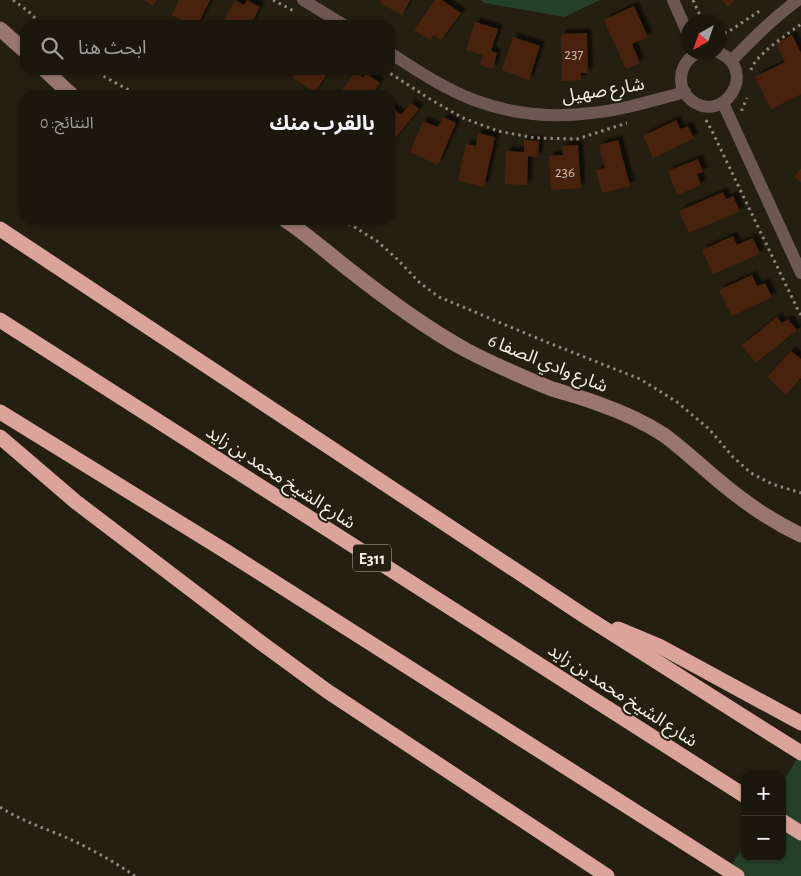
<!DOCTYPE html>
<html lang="ar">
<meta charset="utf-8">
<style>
:root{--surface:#1b170c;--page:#242015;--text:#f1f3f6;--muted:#a09f9d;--line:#39362d}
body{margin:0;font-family:"Alegreya Sans","Noto Sans Arabic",sans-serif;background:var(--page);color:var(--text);direction:rtl}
.controls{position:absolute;right:15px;bottom:15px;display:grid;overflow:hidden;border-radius:10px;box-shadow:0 1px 4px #0004}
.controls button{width:45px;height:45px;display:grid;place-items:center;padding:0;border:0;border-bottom:1px solid var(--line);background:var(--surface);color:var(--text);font:25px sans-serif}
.compass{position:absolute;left:681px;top:15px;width:45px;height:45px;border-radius:50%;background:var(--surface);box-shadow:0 1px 4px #0004;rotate:220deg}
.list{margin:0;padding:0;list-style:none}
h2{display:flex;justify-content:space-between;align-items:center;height:65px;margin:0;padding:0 20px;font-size:21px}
h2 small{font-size:16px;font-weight:400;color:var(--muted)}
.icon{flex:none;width:28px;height:28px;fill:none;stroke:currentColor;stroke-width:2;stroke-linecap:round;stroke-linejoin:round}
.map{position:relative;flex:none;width:801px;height:876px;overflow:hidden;direction:ltr}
.search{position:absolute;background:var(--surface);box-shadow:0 1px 4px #0004;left:20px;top:20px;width:375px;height:55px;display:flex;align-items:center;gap:12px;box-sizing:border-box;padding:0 18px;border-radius:15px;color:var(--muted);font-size:19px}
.panel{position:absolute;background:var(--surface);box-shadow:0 1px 4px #0004;left:20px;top:90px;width:375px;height:135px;border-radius:15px;direction:rtl}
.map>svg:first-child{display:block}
.green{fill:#244029}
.building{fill:#48230c;filter:url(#shadow)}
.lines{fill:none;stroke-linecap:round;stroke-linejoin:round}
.path{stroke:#8a867a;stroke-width:3;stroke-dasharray:2.5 4;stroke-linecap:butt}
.street{stroke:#6d5753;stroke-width:12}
.secondary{stroke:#997670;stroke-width:15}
.highway{stroke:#daa49b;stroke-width:15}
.labels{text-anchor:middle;stroke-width:4;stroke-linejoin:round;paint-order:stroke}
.number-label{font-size:15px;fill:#c9beb1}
.shield{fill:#241f10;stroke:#b6b2a7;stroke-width:1}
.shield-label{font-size:16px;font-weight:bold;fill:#f4f1e8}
.street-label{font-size:18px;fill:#f4f1e8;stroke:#241f10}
</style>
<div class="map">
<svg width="801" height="876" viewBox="0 0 801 876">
<defs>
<filter id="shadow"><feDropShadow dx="4.5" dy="-4.5" stdDeviation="1" flood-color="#0009"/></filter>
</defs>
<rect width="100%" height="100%" fill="#241f10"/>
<g class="green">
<path d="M481,0H600L564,17L485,3Z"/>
<path d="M801,753V876H725L745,844V857H782V783Z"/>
</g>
<g class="building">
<path d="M144,0H157L153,6Z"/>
<path d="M179,0H210L198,25H192L172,15Z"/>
<path d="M235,0L244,5L247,0L260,7L250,25H221Z"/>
<path d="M381,0H410L402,15L380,3Z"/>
<path d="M435,0H442L461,13L441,40L434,35L430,40L414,30Z"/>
<path d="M722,0H735L728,7Z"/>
<path d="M634,6L648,37L632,44L640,63L626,69L604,20Z"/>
<path d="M475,22L498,29L491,51L497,53L493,69L480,65L483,55L466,50Z"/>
<path d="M587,33L588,73H581V80L562,81L561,34Z"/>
<path d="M792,35L801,53V94L771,109L755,77L785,62L776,43Z"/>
<path d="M513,37L540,46L529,80L502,70Z"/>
<path d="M298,70H330L315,92L293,78Z"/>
<path d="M356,72L364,78L366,73L380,83L371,95H338Z"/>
<path d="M411,103L419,109L390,144V106L401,115Z"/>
<path d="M443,117L456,123L438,165L410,152L423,121L438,127Z"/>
<path d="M676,120L680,129L688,126L694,138L653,158L643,136Z"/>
<path d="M478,133L495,137L484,187L458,181L466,144L476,146Z"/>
<path d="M524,140L539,141L538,157L528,156L527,185L505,184L506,151L524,152Z"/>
<path d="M618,140L630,186L602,193L596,170L605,168L599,145Z"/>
<path d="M578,145L581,188L551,190L549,156L563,155L562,146Z"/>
<path d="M698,159L703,172L697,174L701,185L677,195L668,171Z"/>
<path d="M801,168V182L794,177Z"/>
<path d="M723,192L726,199L733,196L740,211L689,233L679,211Z"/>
<path d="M733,236L737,245L753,238L760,254L713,274L702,250Z"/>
<path d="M752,275L757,286L765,283L772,297L732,316L719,290Z"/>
<path d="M777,317L782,323L788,319L797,330L756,363L742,345Z"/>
<path d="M791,351L801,359V378L786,395L767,377Z"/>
</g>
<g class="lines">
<g class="path">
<path d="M13,0L28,11L42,25"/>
<path d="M273,0L294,11"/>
<path d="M693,0L703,22"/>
<path d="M718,35L728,32L761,10"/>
<path d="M92,70L138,95"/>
<path d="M385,70L430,99L463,118L498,131L535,138L577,139L627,123"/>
<path d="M751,70C755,55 788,34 801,24"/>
<path d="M742,111V109L747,98"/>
<path d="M706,120L711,129L798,310L801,315"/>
<path d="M343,220L377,241L397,259L420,283L439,297L544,341L640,379L677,402L709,429L733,457L751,473L772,484L801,493"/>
<path d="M0,807C20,820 41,827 63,836C88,847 113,861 135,876"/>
</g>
<g class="street">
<path d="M303,0L344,25"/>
<path d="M673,0L688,34"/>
<path d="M699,52C687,58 681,67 681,80C681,87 685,95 691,100C723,126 760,70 718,52"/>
<path d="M390,53C417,70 444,89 474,100C511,114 552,118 591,113C623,110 654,100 685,92"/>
<path d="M731,61C752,40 773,18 798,0"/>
<path d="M723,103L801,273"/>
</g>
<g class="secondary">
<path d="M0,29L25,51"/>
<path d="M45,70L63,87L72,95"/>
<path d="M285,220C305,233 323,249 342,264C381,295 422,326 466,350C494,365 523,377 552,389C568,394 584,398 599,404C622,412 644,422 664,435C683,449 701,466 719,481C744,502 771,521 801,535"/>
</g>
<g class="highway">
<path d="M0,229L583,615L801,753"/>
<path d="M0,320L745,796"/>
<path d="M0,412L227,552L737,876"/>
<path d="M0,437L76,502L260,642L327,691L607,876"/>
<path d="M618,629L661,647L801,723"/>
<path d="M782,821L801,833"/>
</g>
</g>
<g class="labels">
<g class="number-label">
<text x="574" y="59">237</text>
<text x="565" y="177">236</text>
</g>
<rect class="shield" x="353" y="544.5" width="38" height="27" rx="4"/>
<g class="shield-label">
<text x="372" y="564">E311</text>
</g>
<g class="street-label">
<text transform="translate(603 90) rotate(-9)" y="6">شارع صهيل</text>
<text transform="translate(548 363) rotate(22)" y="6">شارع وادي الصفا 6</text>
<text transform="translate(281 477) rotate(33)" y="6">شارع الشيخ محمد بن زايد</text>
<text transform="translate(623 695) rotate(33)" y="6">شارع الشيخ محمد بن زايد</text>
</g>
</g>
</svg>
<div class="controls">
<button>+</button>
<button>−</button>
</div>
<svg class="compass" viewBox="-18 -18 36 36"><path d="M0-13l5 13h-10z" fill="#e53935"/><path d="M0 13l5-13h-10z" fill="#a09f9d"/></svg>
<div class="search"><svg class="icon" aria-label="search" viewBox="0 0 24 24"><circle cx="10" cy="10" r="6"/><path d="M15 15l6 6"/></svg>ابحث هنا</div>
<section class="panel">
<h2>بالقرب منك<small>النتائج: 0</small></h2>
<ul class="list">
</ul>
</section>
</div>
